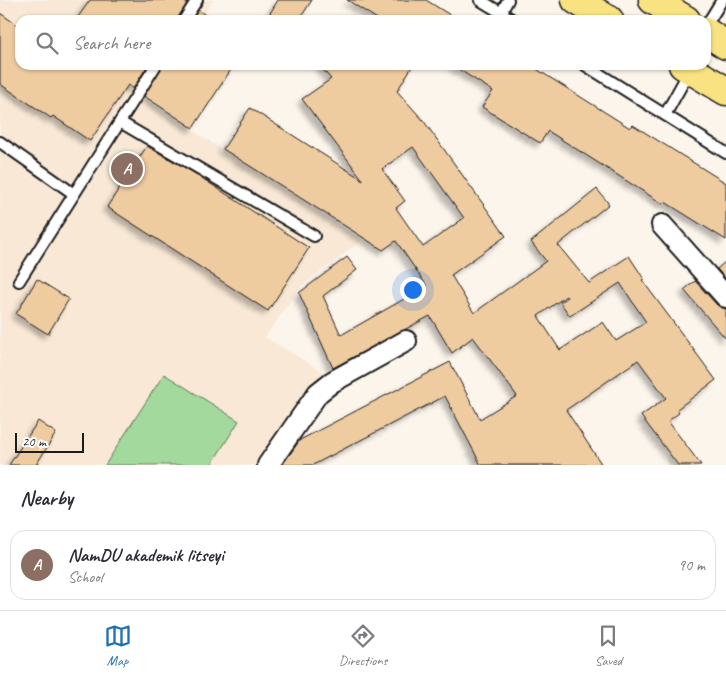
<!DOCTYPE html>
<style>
:root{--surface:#fff;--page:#f2f2f3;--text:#2b2b33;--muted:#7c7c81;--line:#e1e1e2;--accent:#1f6fb2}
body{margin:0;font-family:Caveat,sans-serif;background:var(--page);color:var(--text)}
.scale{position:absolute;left:15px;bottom:12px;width:69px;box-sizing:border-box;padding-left:5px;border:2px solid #1c1c1c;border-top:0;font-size:14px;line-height:18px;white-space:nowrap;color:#1c1c1c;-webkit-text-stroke:4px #fff;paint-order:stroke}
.you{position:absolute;left:412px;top:289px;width:18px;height:18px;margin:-12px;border:4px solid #fff;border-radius:50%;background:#1a73e8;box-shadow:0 0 0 8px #1a73e833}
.badge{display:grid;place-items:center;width:32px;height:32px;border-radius:50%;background:var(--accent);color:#fff;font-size:16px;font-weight:700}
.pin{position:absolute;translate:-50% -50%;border:2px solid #fff;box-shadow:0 1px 5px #0006}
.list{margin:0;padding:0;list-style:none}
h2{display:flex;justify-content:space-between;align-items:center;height:65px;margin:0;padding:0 20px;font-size:21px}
h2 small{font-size:16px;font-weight:400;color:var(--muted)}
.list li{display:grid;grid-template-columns:32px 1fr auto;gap:15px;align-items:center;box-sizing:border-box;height:70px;margin:0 10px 10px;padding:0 10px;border:1px solid var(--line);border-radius:15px}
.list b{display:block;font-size:19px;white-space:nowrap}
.list p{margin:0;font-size:16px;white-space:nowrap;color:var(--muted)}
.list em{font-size:16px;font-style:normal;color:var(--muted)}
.icon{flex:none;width:28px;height:28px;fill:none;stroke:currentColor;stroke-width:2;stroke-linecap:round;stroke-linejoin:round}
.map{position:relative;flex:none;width:726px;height:465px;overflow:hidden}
.search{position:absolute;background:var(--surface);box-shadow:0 1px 4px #0004;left:15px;right:15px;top:15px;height:55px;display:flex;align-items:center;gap:12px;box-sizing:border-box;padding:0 18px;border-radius:15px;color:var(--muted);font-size:19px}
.sheet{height:145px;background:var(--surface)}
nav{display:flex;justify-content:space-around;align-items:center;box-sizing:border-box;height:70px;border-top:1px solid var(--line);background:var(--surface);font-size:14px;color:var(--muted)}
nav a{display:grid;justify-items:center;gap:2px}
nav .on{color:var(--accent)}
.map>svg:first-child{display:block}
.built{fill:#f8e8d5}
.green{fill:#a3d99c;stroke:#607a5c}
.building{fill:#efcba0;stroke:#1c1c1c;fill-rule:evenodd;filter:url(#shadow)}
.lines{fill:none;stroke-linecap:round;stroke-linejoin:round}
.service-casing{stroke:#1c1c1c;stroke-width:14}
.minor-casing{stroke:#1c1c1c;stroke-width:24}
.primary-casing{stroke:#1c1c1c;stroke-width:31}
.service{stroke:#fff;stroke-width:10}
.minor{stroke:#fff;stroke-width:20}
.primary{stroke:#f8e281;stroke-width:28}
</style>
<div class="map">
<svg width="726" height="465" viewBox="0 0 726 465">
<defs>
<filter id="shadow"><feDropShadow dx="-4.5" dy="4.5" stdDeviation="2.5" flood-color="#0004"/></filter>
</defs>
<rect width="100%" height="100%" fill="#fcf5ec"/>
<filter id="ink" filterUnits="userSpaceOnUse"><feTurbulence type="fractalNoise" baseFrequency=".02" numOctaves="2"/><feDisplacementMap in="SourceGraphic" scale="10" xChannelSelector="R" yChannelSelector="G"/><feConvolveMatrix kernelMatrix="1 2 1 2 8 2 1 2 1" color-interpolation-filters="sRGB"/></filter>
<g filter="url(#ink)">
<path class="built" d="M0,0H213L199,20H20V65H168L144,99L362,240L300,287L265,337L323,372L261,465H0Z"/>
<path class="green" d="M164,374L239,421L211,465H105Z"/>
<g class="building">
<path d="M90,0H183L187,3L177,20H76Z"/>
<path d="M278,0H312L299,20H266Z"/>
<path d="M347,0H426L458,20H379Z"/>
<path d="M198,10L213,20H192Z"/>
<path d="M0,13L20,27V65H148L133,89L128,85L90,141L53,116L51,118L0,84Z"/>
<path d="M163,65H234L193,128L144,96Z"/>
<path d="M319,65H413L397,91L423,120L506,236L451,275L474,313L546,261L531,242L597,189L609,204L558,245L589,283L629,256L644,279L642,280L716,380L677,409L679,413L668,421L701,465H678L641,416L666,398L638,360L566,410L602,465H481L445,396L313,465H282L300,440L450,362L480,419L517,396L473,337L452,353L430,316L333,368L299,293L347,257L357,270L323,296L341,335L427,286L396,241L383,250L223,149L250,108L363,180L302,99L331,79ZM413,147L464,218L423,247L396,208L405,201L382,169ZM620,283L646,322L616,341L603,322L560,350L538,316L566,296L567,298L560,302L570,316Z"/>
<path d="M452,65H530L630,128L633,125L726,183V240L665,202L663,204L548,131L540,143L482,107L493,91Z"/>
<path d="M147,146L194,173L309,248L268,311L107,207Z"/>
<path d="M726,261V279L717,269Z"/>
<path d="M37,279L69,299L48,334L16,314Z"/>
<path d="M695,281L717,305L726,309V339L684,290Z"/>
<path d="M38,421L56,433L36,465H9Z"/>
</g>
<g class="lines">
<g class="service-casing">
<g id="service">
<path d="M480,0L513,20"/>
<path d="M501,13L508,0"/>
<path d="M184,20L197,0"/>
<path d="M706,26L722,0"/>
<path d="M585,65L726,153"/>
<path d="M665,115L690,70"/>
<path d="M120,122L314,236"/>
<path d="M0,142L74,194"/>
<path d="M19,281L156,65"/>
</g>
</g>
<g class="minor-casing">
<g id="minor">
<path d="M662,225L726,297"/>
<path d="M268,465L318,393L332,382L406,341"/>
</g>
</g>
<g class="primary-casing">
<g id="primary">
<path d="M576,0L609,20"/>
<path d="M653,0L686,20"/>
<path d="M706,32L726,45"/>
<path d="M683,65L726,91"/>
</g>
</g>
<use href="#service" class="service"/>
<use href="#minor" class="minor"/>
<use href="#primary" class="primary"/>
</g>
</g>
</svg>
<div class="scale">20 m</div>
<div class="you"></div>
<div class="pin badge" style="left:127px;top:169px;background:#8d6e63">A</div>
<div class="search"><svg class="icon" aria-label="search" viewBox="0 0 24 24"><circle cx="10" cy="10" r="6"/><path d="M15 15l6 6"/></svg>Search here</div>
</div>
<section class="sheet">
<h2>Nearby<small></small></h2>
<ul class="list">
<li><span class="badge" style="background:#8d6e63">A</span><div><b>NamDU akademik litseyi</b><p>School</p></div><em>90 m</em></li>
</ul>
</section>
<nav>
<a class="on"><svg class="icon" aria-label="map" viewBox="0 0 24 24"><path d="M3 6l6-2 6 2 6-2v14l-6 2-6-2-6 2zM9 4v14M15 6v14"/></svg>Map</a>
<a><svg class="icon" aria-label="directions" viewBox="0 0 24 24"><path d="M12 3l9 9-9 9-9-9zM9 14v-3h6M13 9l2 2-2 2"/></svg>Directions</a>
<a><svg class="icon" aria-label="saved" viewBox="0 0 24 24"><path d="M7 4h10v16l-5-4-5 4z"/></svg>Saved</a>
</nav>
